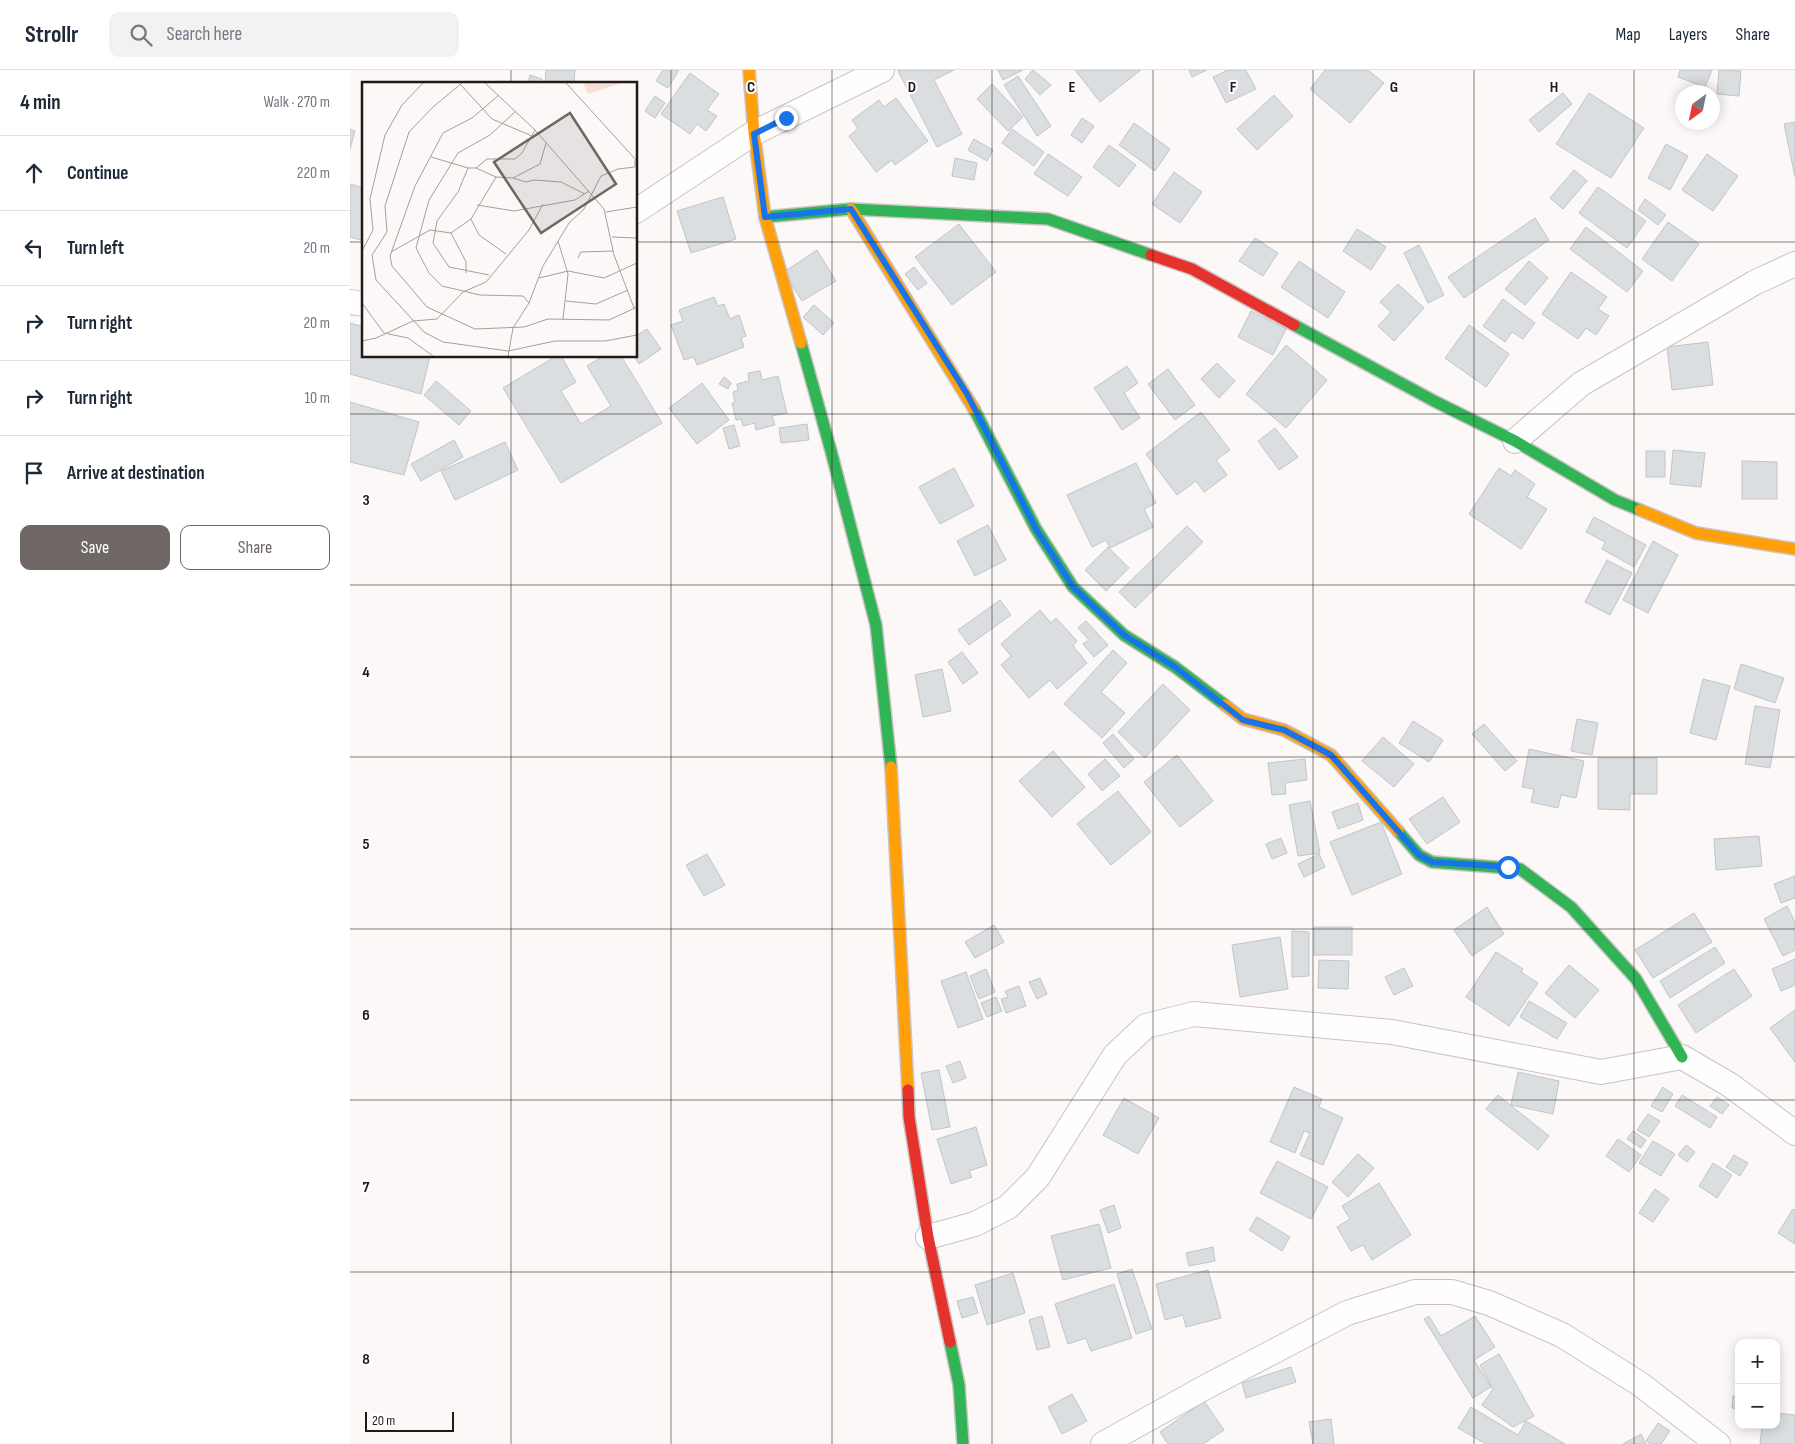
<!DOCTYPE html>
<meta charset="utf-8">
<style>
:root{--surface:#fff;--page:#f2f2f3;--text:#1f2937;--muted:#747a83;--line:#e0e1e3;--accent:#6f6765}
body{margin:0;font-family:"Sofia Sans Condensed",sans-serif;background:var(--page);color:var(--text)}
.controls{position:absolute;right:15px;bottom:15px;display:grid;overflow:hidden;border-radius:10px;box-shadow:0 2px 12px #0003}
.controls button{width:45px;height:45px;display:grid;place-items:center;padding:0;border:0;border-bottom:1px solid var(--line);background:var(--surface);color:var(--text);font:25px sans-serif}
.compass{position:absolute;left:1325px;top:15px;width:45px;height:45px;border-radius:50%;background:var(--surface);box-shadow:0 2px 12px #0003;rotate:213deg}
.scale{position:absolute;left:15px;bottom:12px;width:89px;box-sizing:border-box;padding-left:5px;border:2px solid #231916;border-top:0;font-size:14px;line-height:18px;white-space:nowrap;color:#231916;-webkit-text-stroke:4px #fff;paint-order:stroke}
.stop{position:absolute;width:15px;height:15px;margin:-11px;border:4px solid #1a73e8;border-radius:50%;background:#fff}
.stop.end{background:#1a73e8;border-color:#fff;box-shadow:0 1px 5px #0008}
.list{margin:0;padding:0;list-style:none}
h2{display:flex;justify-content:space-between;align-items:center;height:65px;margin:0;padding:0 20px;font-size:21px}
h2 small{font-size:16px;font-weight:400;color:var(--muted)}
.list li{display:grid;grid-template-columns:32px 1fr auto;gap:15px;align-items:center;box-sizing:border-box;height:75px;padding:0 20px;border-top:1px solid var(--line)}
.list b{display:block;font-size:19px;white-space:nowrap}
.list em{font-size:16px;font-style:normal;color:var(--muted)}
.actions{display:flex;gap:10px;padding:15px 20px}
.actions a{flex:1;padding:11px 0;border:1px solid var(--accent);border-radius:10px;text-align:center;font-size:18px;color:var(--accent)}
.actions .main{background:var(--accent);color:#fff}
.icon{flex:none;width:28px;height:28px;fill:none;stroke:currentColor;stroke-width:2;stroke-linecap:round;stroke-linejoin:round}
.map{position:relative;flex:none;width:1445px;height:1374px;overflow:hidden}
header{display:flex;align-items:center;gap:30px;box-sizing:border-box;height:70px;padding:0 25px;background:var(--surface);border-bottom:1px solid var(--line)}
header strong{font-size:24px}
nav{display:flex;gap:28px;margin-inline-start:auto;font-size:18px}
.search{width:350px;height:45px;background:var(--page);display:flex;align-items:center;gap:12px;box-sizing:border-box;padding:0 18px;border-radius:10px;color:var(--muted);font-size:19px}
main{display:flex}
aside{flex:1;background:var(--surface)}
.map>svg:first-child{display:block}
.building{fill:#dbdee1;stroke:#c2c5c8}
.lines{fill:none;stroke-linecap:round;stroke-linejoin:round}
.street-casing{stroke:#cac3c1;stroke-width:26}
.fast-casing{stroke:#cac3c1;stroke-width:14}
.slow-casing{stroke:#cac3c1;stroke-width:14}
.jam-casing{stroke:#cac3c1;stroke-width:14}
.street{stroke:#fefefe;stroke-width:24}
.fast{stroke:#30b455;stroke-width:11}
.slow{stroke:#ff9f0a;stroke-width:11}
.jam{stroke:#e5322d;stroke-width:11}
.route{stroke:#1a73e8;stroke-width:6}
.grid{fill:none;stroke:#231916;stroke-width:1;stroke-opacity:0.55}
.inset-road{fill:none;stroke:#a59f9d;stroke-width:1}
.view{fill:#6f6765;fill-opacity:0.15;stroke:#6f6765;stroke-width:2.5}
.inset-edge{fill:none;stroke:#231916;stroke-width:2.5}
.grid-label{font-size:16px;text-anchor:middle;font-weight:bold;fill:#231916;stroke:#fff;stroke-width:4;stroke-linejoin:round;paint-order:stroke}
</style>
<header>
<strong>Strollr</strong>
<div class="search"><svg class="icon" aria-label="search" viewBox="0 0 24 24"><circle cx="10" cy="10" r="6"/><path d="M15 15l6 6"/></svg>Search here</div>
<nav><a>Map</a><a>Layers</a><a>Share</a></nav>
</header>
<main>
<aside>
<h2>4 min<small>Walk · 270 m</small></h2>
<ul class="list">
<li><svg class="icon" aria-label="ahead" viewBox="0 0 24 24"><path d="M12 20V5M6 11l6-6 6 6"/></svg><div><b>Continue</b></div><em>220 m</em></li>
<li><svg class="icon" aria-label="left" viewBox="0 0 24 24"><path d="M17 20v-9H6M10 6l-5 5 5 5"/></svg><div><b>Turn left</b></div><em>20 m</em></li>
<li><svg class="icon" aria-label="right" viewBox="0 0 24 24"><path d="M7 20v-9h11M14 6l5 5-5 5"/></svg><div><b>Turn right</b></div><em>20 m</em></li>
<li><svg class="icon" aria-label="right" viewBox="0 0 24 24"><path d="M7 20v-9h11M14 6l5 5-5 5"/></svg><div><b>Turn right</b></div><em>10 m</em></li>
<li><svg class="icon" aria-label="arrive" viewBox="0 0 24 24"><path d="M6 21V4h12l-3 4 3 4H6"/></svg><div><b>Arrive at destination</b></div></li>
</ul>
<div class="actions"><a class="main">Save</a><a>Share</a></div>
</aside>
<div class="map">
<svg width="1445" height="1374" viewBox="0 0 1445 1374">
<rect width="100%" height="100%" fill="#fbf8f7"/>
<g class="building">
<path d="M196,0H225L224,14H195Z"/>
<path d="M313,0H329L318,18L306,11Z"/>
<path d="M551,0H604L584,10L612,64L587,77L548,1Z"/>
<path d="M648,0H673L653,10Z"/>
<path d="M683,0L701,15L690,25L675,9Z"/>
<path d="M725,0H791L750,32Z"/>
<path d="M839,0H857L842,7Z"/>
<path d="M878,0H896L906,19L876,33L863,7Z"/>
<path d="M975,0H1018L1034,13L1000,53L960,19Z"/>
<path d="M1330,0H1362L1355,17L1328,7Z"/>
<path d="M1369,0L1391,1L1389,26L1367,24Z"/>
<path d="M340,3L369,24L357,40L367,46L356,61L347,54L340,64L311,44Z"/>
<path d="M180,5L192,9L191,14H178Z"/>
<path d="M668,6L701,56L687,66L654,15Z"/>
<path d="M642,14L673,47L658,61L627,29Z"/>
<path d="M1213,23L1222,34L1189,62L1179,50Z"/>
<path d="M1239,23L1294,58L1261,108L1206,74Z"/>
<path d="M924,25L943,46L907,80L887,59Z"/>
<path d="M305,26L315,33L305,48L295,41Z"/>
<path d="M546,28L578,71L545,95L542,90L526,102L499,66L508,59L502,50L529,30L534,37Z"/>
<path d="M732,48L744,56L732,73L721,65Z"/>
<path d="M1445,52V107L1434,54Z"/>
<path d="M784,53L820,79L805,101L769,75Z"/>
<path d="M0,59L5,61L0,79Z"/>
<path d="M662,59L694,82L684,96L652,73Z"/>
<path d="M624,69L643,80L637,91L618,80Z"/>
<path d="M1316,74L1338,86L1320,120L1298,108Z"/>
<path d="M759,75L786,95L769,117L743,97Z"/>
<path d="M698,84L732,107L718,126L684,104Z"/>
<path d="M1357,84L1388,106L1363,141L1332,120Z"/>
<path d="M605,88L627,93L624,110L602,106Z"/>
<path d="M1224,100L1237,111L1213,139L1200,128Z"/>
<path d="M824,102L852,122L830,153L802,134Z"/>
<path d="M0,114L14,118V171L0,167Z"/>
<path d="M1248,117L1296,151L1277,178L1229,143Z"/>
<path d="M373,127L386,169L341,183L327,141Z"/>
<path d="M1295,129L1316,145L1308,155L1288,140Z"/>
<path d="M1185,148L1199,170L1114,228L1098,207Z"/>
<path d="M1318,152L1349,174L1322,211L1292,189Z"/>
<path d="M609,154L646,202L602,235L565,187Z"/>
<path d="M1236,157L1293,201L1277,222L1220,179Z"/>
<path d="M1007,159L1036,177L1021,200L993,181Z"/>
<path d="M905,168L928,183L913,206L889,191Z"/>
<path d="M1069,175L1094,225L1078,233L1054,183Z"/>
<path d="M467,180L486,211L452,231L434,202Z"/>
<path d="M949,191L995,222L978,248L931,217Z"/>
<path d="M1179,191L1198,208L1175,235L1155,219Z"/>
<path d="M564,197L577,213L568,220L555,204Z"/>
<path d="M1221,202L1257,227L1248,239L1259,246L1246,265L1236,258L1228,269L1192,244Z"/>
<path d="M1048,214L1074,238L1044,271L1028,256L1041,242L1030,232Z"/>
<path d="M364,227L368,236L374,234L380,249L389,245L396,266L391,268L394,277L347,295L344,287L334,290L321,255L333,251L329,240Z"/>
<path d="M1153,229L1185,253L1173,269L1162,262L1155,272L1133,256Z"/>
<path d="M464,235L484,253L473,265L453,247Z"/>
<path d="M901,241L936,259L923,285L888,267Z"/>
<path d="M0,253L14,257V286H80L71,324L0,304Z"/>
<path d="M1119,255L1159,284L1136,317L1095,288Z"/>
<path d="M297,259L311,279L289,294L284,286H286V266Z"/>
<path d="M1358,272L1363,315L1322,320L1317,277Z"/>
<path d="M936,275L977,310L936,358L896,324Z"/>
<path d="M206,286H211L226,312L211,321L231,354L261,336L237,296L253,286H271L312,353L211,413L153,318Z"/>
<path d="M867,293L885,311L869,328L851,309Z"/>
<path d="M777,296L788,313L774,323L790,348L772,360L744,318Z"/>
<path d="M818,299L845,335L825,350L798,314Z"/>
<path d="M410,301L412,310L428,306L437,343L422,346L425,355L406,360L405,353L393,356L391,349L386,350L382,333H385L383,322L388,320L387,314L399,311L398,303Z"/>
<path d="M374,307L381,313L378,319L369,314Z"/>
<path d="M86,311L121,341L109,355L74,325Z"/>
<path d="M352,313L379,350L347,374L319,338Z"/>
<path d="M0,332L69,352L54,405L0,392Z"/>
<path d="M851,342L880,380L866,390L877,405L854,422L846,411L827,425L796,384Z"/>
<path d="M457,354L459,370L431,373L429,358Z"/>
<path d="M384,355L390,376L379,379L373,358Z"/>
<path d="M925,358L948,387L929,400L908,371Z"/>
<path d="M104,370L113,387L71,411L61,394Z"/>
<path d="M155,372L168,400L105,430L91,401Z"/>
<path d="M1323,380L1355,383L1351,417L1320,414Z"/>
<rect x="1296" y="381" width="19" height="26"/>
<path d="M1392,391L1427,392V429H1392Z"/>
<path d="M786,393L806,433L794,439L803,457L760,478L756,470L742,477L717,425Z"/>
<path d="M604,398L624,436L590,454L569,417Z"/>
<path d="M1149,398L1161,406L1165,400L1185,414L1177,427L1197,439L1171,479L1119,444Z"/>
<path d="M1244,447L1296,475L1284,497L1252,479L1255,472L1236,462Z"/>
<path d="M638,455L656,490L625,506L607,471Z"/>
<path d="M837,456L853,472L785,538L769,522Z"/>
<path d="M1303,471L1328,485L1298,543L1273,530Z"/>
<path d="M758,477L779,498L756,521L735,500Z"/>
<path d="M1257,490L1282,503L1260,545L1235,532Z"/>
<path d="M650,530L661,545L619,575L608,560Z"/>
<path d="M690,540L701,553L706,548L727,571L723,576L737,593L707,619L700,610L679,628L651,595L661,586L651,574Z"/>
<path d="M736,551L758,575L744,587L733,574L739,570L728,558Z"/>
<path d="M763,580L777,593L751,622L775,643L752,668L714,634Z"/>
<path d="M612,582L628,603L613,614L598,592Z"/>
<path d="M1391,594L1434,608L1425,633L1384,619Z"/>
<path d="M592,599L601,641L573,647L565,605Z"/>
<path d="M1353,609L1380,616L1366,670L1340,663Z"/>
<path d="M813,614L840,640L795,688L768,662Z"/>
<path d="M1405,636L1430,640L1420,698L1395,694Z"/>
<path d="M1227,649L1248,653L1242,685L1221,681Z"/>
<path d="M1063,651L1093,670L1079,692L1049,673Z"/>
<path d="M1134,654L1167,691L1155,701L1122,664Z"/>
<path d="M763,664L784,689L774,698L753,673Z"/>
<path d="M1033,667L1064,694L1044,717L1012,691Z"/>
<path d="M1179,679L1234,691L1226,728L1211,725L1208,738L1181,732L1184,719L1172,717Z"/>
<path d="M703,681L735,717L702,747L669,711Z"/>
<path d="M827,685L863,731L830,757L794,712Z"/>
<path d="M1248,688H1307V724H1280V740L1248,739Z"/>
<path d="M755,689L770,706L752,721L738,704Z"/>
<path d="M955,689L957,710L935,713L936,724L922,725L918,693Z"/>
<path d="M768,721L801,762L761,795L727,754Z"/>
<path d="M1093,727L1110,752L1077,774L1059,749Z"/>
<path d="M960,731L970,783L948,786L939,735Z"/>
<path d="M1008,733L1013,750L988,759L982,742Z"/>
<path d="M1031,752L1052,804L1002,825L980,772Z"/>
<path d="M1409,766L1412,796L1366,800L1364,769Z"/>
<path d="M931,768L937,783L922,789L916,774Z"/>
<path d="M357,784L375,815L354,826L336,795Z"/>
<path d="M969,784L975,797L954,807L948,794Z"/>
<path d="M1445,806V828L1431,833L1424,814Z"/>
<path d="M1437,836L1445,852V880L1433,886L1414,849Z"/>
<path d="M1137,837L1154,864L1122,886L1104,860Z"/>
<path d="M1344,843L1362,872L1303,908L1285,880Z"/>
<path d="M644,855L654,872L625,888L615,872Z"/>
<rect x="964" y="857" width="38" height="28"/>
<path d="M942,861L959,862V906L942,907Z"/>
<path d="M930,867L938,919L890,927L882,875Z"/>
<path d="M1365,877L1375,893L1320,928L1310,911Z"/>
<path d="M1146,882L1173,899L1171,902L1188,913L1159,956L1116,927Z"/>
<path d="M1445,889V915L1431,921L1422,899Z"/>
<path d="M969,890L999,891L998,919L968,918Z"/>
<path d="M1219,895L1249,920L1225,948L1195,923Z"/>
<path d="M1054,898L1063,916L1044,925L1035,907Z"/>
<path d="M636,899L645,922L629,929L620,906Z"/>
<path d="M1384,899L1402,926L1346,963L1328,935Z"/>
<path d="M616,902L633,949L608,958L591,911Z"/>
<path d="M690,908L697,924L687,929L679,912Z"/>
<path d="M669,916L676,936L656,943L651,929L658,927L655,921Z"/>
<path d="M646,927L652,941L637,947L631,933Z"/>
<path d="M1179,931L1217,953L1207,969L1170,947Z"/>
<path d="M1445,940V992L1420,958Z"/>
<path d="M610,991L616,1008L603,1013L596,996Z"/>
<path d="M589,1000L600,1057L582,1060L571,1003Z"/>
<path d="M1168,1002L1209,1011L1203,1044L1161,1035Z"/>
<path d="M944,1017L972,1029L969,1037L993,1048L973,1095L950,1085L960,1063L954,1061L945,1083L920,1072Z"/>
<path d="M1313,1017L1323,1024L1312,1042L1301,1036Z"/>
<path d="M1148,1025L1199,1066L1188,1080L1136,1039Z"/>
<path d="M1332,1025L1367,1047L1360,1058L1325,1036Z"/>
<path d="M1367,1027L1379,1035L1372,1044L1360,1036Z"/>
<path d="M774,1028L809,1048L788,1084L753,1065Z"/>
<path d="M1298,1044L1310,1051L1299,1067L1287,1060Z"/>
<path d="M626,1057L637,1095L619,1101L622,1107L601,1114L587,1069Z"/>
<path d="M1283,1061L1296,1070L1291,1078L1277,1069Z"/>
<path d="M1268,1069L1291,1085L1279,1102L1256,1086Z"/>
<path d="M1303,1071L1325,1084L1311,1106L1289,1093Z"/>
<path d="M1336,1075L1345,1082L1337,1092L1328,1085Z"/>
<path d="M1008,1084L1024,1098L998,1127L982,1112Z"/>
<path d="M1384,1085L1398,1093L1390,1106L1376,1097Z"/>
<path d="M927,1091L978,1117L961,1149L910,1123Z"/>
<path d="M1363,1093L1382,1105L1367,1128L1349,1116Z"/>
<path d="M1029,1113L1061,1165L1022,1190L1013,1175L1001,1181L987,1157L1000,1149L992,1136Z"/>
<path d="M1305,1119L1319,1129L1303,1152L1289,1143Z"/>
<path d="M764,1135L771,1158L758,1163L750,1140Z"/>
<path d="M1443,1139L1445,1140V1174L1428,1163Z"/>
<path d="M907,1147L940,1167L932,1181L899,1160Z"/>
<path d="M749,1154L761,1198L713,1210L701,1166Z"/>
<path d="M863,1177L865,1191L839,1196L836,1183Z"/>
<path d="M782,1199L802,1259L786,1264L767,1204Z"/>
<path d="M858,1200L871,1248L836,1257L833,1245L815,1250L806,1214Z"/>
<path d="M663,1203L675,1243L637,1255L625,1215Z"/>
<path d="M764,1214L782,1268L741,1281L736,1268L718,1274L705,1234Z"/>
<path d="M623,1227L628,1243L612,1248L607,1231Z"/>
<path d="M692,1246L700,1277L687,1280L679,1250Z"/>
<path d="M1079,1246L1091,1266L1125,1246L1145,1277L1124,1290L1141,1317L1123,1328L1074,1249Z"/>
<path d="M1149,1284L1184,1346L1163,1357L1132,1335L1143,1319L1130,1295Z"/>
<path d="M941,1297L946,1312L896,1328L892,1313Z"/>
<path d="M722,1324L737,1351L712,1364L698,1337Z"/>
<path d="M1383,1326L1389,1327V1339L1382,1338Z"/>
<path d="M854,1331L874,1360L853,1374H818L810,1362Z"/>
<path d="M1121,1337L1168,1365L1176,1351L1215,1374H1136L1108,1358Z"/>
<path d="M1426,1343L1445,1345V1374H1410L1412,1355H1426Z"/>
<path d="M981,1349L984,1374H963L959,1352Z"/>
<path d="M1308,1353L1320,1361L1311,1374H1301L1296,1371Z"/>
<path d="M1291,1364L1296,1374H1273Z"/>
</g>
<g class="lines">
<g class="street-casing">
<g id="street">
<path d="M286,141L404,63L532,0"/>
<path d="M0,232L14,234"/>
<path d="M1165,371L1231,314L1404,213L1445,194"/>
<path d="M578,1167L625,1154L658,1137L688,1107L765,985L796,956L844,944L1042,962L1251,1002L1332,987L1380,1015L1445,1063"/>
<path d="M753,1374L852,1319L997,1243L1065,1222H1102L1139,1233L1212,1265L1290,1314L1368,1374"/>
</g>
</g>
<g class="fast-casing">
<g id="fast">
<path d="M415,147L501,139L698,149L801,185"/>
<path d="M944,255L1084,331L1165,371L1265,430L1290,440"/>
<path d="M451,273L481,381L526,555L541,697"/>
<path d="M624,339L686,459L723,517L774,565L825,597L875,635"/>
<path d="M1048,761L1069,785L1082,792L1170,799L1221,837L1286,909L1332,987"/>
<path d="M600,1272L609,1315L613,1374"/>
</g>
</g>
<g class="slow-casing">
<g id="slow">
<path d="M399,0L404,63L415,147L451,273"/>
<path d="M501,139L624,339"/>
<path d="M1290,440L1346,463L1445,479"/>
<path d="M875,635L893,649L934,660L981,685L1048,761"/>
<path d="M541,697L558,1020"/>
</g>
</g>
<g class="jam-casing">
<g id="jam">
<path d="M801,185L842,199L944,255"/>
<path d="M558,1020L559,1047L578,1167L600,1272"/>
</g>
</g>
<use href="#street" class="street"/>
<use href="#fast" class="fast"/>
<use href="#slow" class="slow"/>
<use href="#jam" class="jam"/>
</g>
<g class="lines">
<path class="route" d="M436,48L404,64L415,147L501,139L617,324L686,459L723,517L774,565L825,597L893,650L934,660L981,685L1069,785L1082,792L1158,797"/>
</g>
<path class="grid" d="M161,0V14M321,0V1374M482,0V1374M642,0V1374M803,0V1374M963,0V1374M1124,0V1374M1284,0V1374M0,172H14M286,172H1445M161,286V1374M0,344H1445M0,515H1445M0,687H1445M0,859H1445M0,1030H1445M0,1202H1445"/>
<g transform="translate(12 12)">
<rect width="275" height="275" fill="#fbf8f7"/>
<path d="M221,1H259L226,12Z" fill="#faded4"/>
<path class="inset-road" d="M100,1L71,25L47,50L23,124L25,150L10,173L14,198L62,250L81,260L146,269L193,259H243L275,253M123,1L173,48L242,127L252,173L272,226M204,1L275,79M98,2L130,37L170,54M137,13L110,36L81,51L53,104L28,174L30,184L65,225L113,247L162,245L186,237L247,238L275,225M154,29L128,53L96,71L67,118L54,166L67,191L80,204L118,213L161,214L167,221M69,75L106,86H114L125,77H153L160,71L173,48M106,86L96,110L75,139L71,161L87,185L127,193M114,86L134,95L151,96L178,82L184,61M134,95L109,137L117,153L144,172M151,96L164,100L172,98L199,100L223,112M115,123L152,129L213,118L227,109M244,130L275,125M89,151L104,180V191M250,155L275,156M196,159L206,192L201,237M0,169L11,148L8,117L23,53L40,23L61,1M29,170L68,148L89,151L109,137M216,176L219,170L251,169M177,196L206,189L242,196L275,181M204,219L234,222L266,208M0,221L22,251L46,256L71,274M0,259L14,256L51,239L75,237L101,210L124,200L167,148L181,122M146,274L151,246L167,221L181,184L207,141L222,127L239,94L256,87L273,85V78"/>
<path class="view" d="M208,31L254,102L179,151L132,80Z"/>
<rect width="275" height="275" class="inset-edge"/>
</g>
<g class="grid-label">
<text x="401" y="22">C</text>
<text x="562" y="22">D</text>
<text x="722" y="22">E</text>
<text x="883" y="22">F</text>
<text x="1044" y="22">G</text>
<text x="1204" y="22">H</text>
<text x="16" y="435">3</text>
<text x="16" y="607">4</text>
<text x="16" y="779">5</text>
<text x="16" y="950">6</text>
<text x="16" y="1122">7</text>
<text x="16" y="1294">8</text>
</g>
</svg>
<div class="controls">
<button>+</button>
<button>−</button>
</div>
<svg class="compass" viewBox="-18 -18 36 36"><path d="M0-13l5 13h-10z" fill="#e53935"/><path d="M0 13l5-13h-10z" fill="#747a83"/></svg>
<div class="scale">20 m</div>
<div class="stop" style="left:1158px;top:797px"></div>
<div class="stop end" style="left:436px;top:48px"></div>
</div>
</main>
